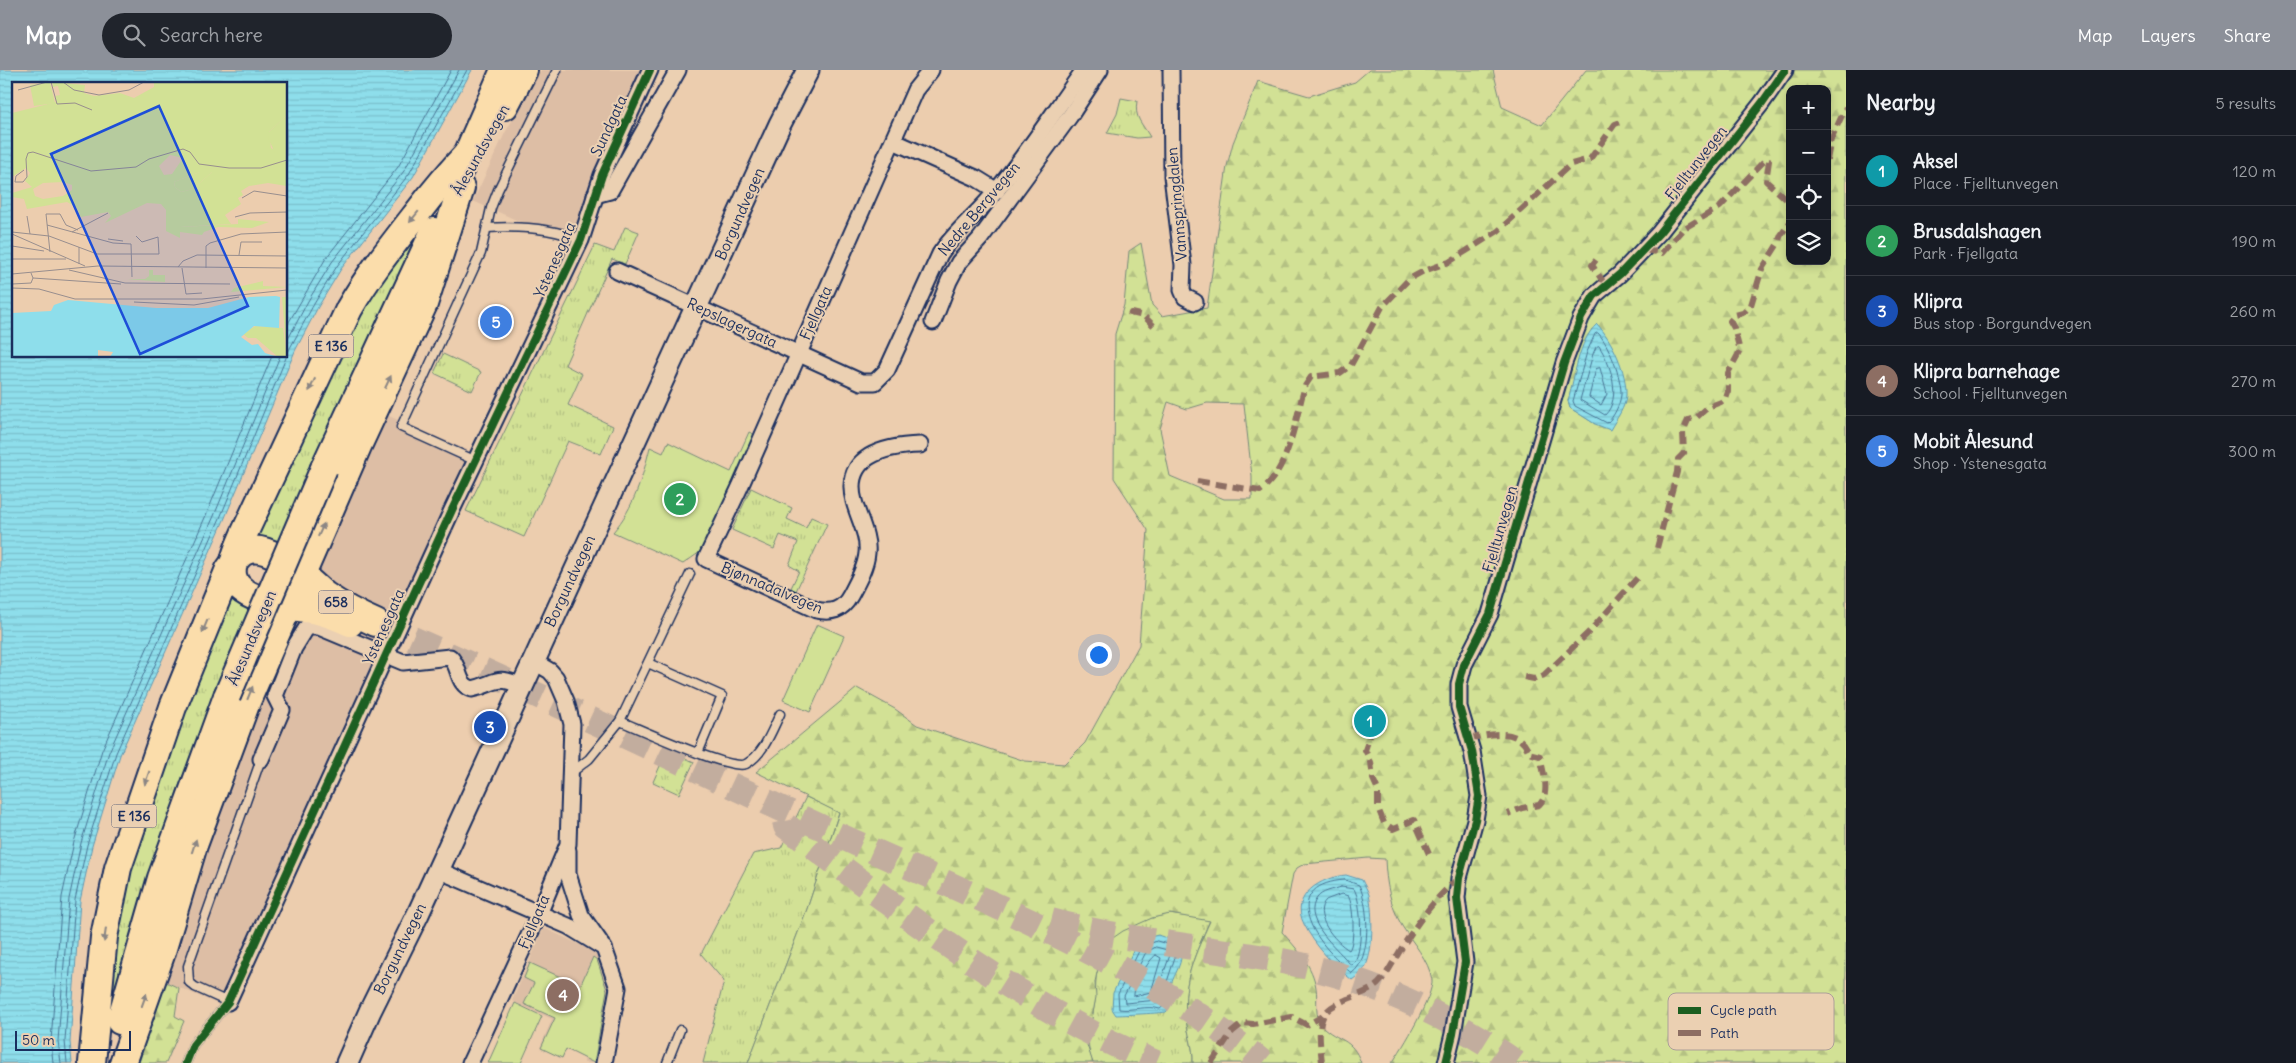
<!DOCTYPE html>
<meta charset="utf-8">
<style>
:root{--surface:#171b24;--page:#20242c;--text:#f1f3f6;--muted:#9ea1a6;--line:#363941;--accent:#8c9099}
body{margin:0;font-family:Delius,sans-serif;background:var(--page);color:var(--text)}
.controls{position:absolute;right:15px;top:15px;display:grid;overflow:hidden;border-radius:10px;box-shadow:0 2px 8px #0003}
.controls button{width:45px;height:45px;display:grid;place-items:center;padding:0;border:0;border-bottom:1px solid var(--line);background:var(--surface);color:var(--text);font:25px sans-serif}
.scale{position:absolute;left:15px;bottom:12px;width:116px;box-sizing:border-box;padding-left:5px;border:2px solid #1b2f5e;border-top:0;font-size:14px;line-height:18px;white-space:nowrap;color:#1b2f5e;-webkit-text-stroke:4px #ebd0b2;paint-order:stroke}
.you{position:absolute;left:1098px;top:584px;width:18px;height:18px;margin:-12px;border:4px solid #fff;border-radius:50%;background:#1a73e8;box-shadow:0 0 0 8px #1a73e833}
.badge{display:grid;place-items:center;width:32px;height:32px;border-radius:50%;background:var(--accent);color:#fff;font-size:16px;font-weight:700}
.pin{position:absolute;translate:-50% -50%;border:2px solid #fff;box-shadow:0 1px 5px #0006}
.list{margin:0;padding:0;list-style:none}
h2{display:flex;justify-content:space-between;align-items:center;height:65px;margin:0;padding:0 20px;font-size:21px}
h2 small{font-size:16px;font-weight:400;color:var(--muted)}
.list li{display:grid;grid-template-columns:32px 1fr auto;gap:15px;align-items:center;box-sizing:border-box;height:70px;padding:0 20px;border-top:1px solid var(--line)}
.list b{display:block;font-size:19px;white-space:nowrap}
.list p{margin:0;font-size:16px;white-space:nowrap;color:var(--muted)}
.list em{font-size:16px;font-style:normal;color:var(--muted)}
.icon{flex:none;width:28px;height:28px;fill:none;stroke:currentColor;stroke-width:2;stroke-linecap:round;stroke-linejoin:round}
.map{position:relative;flex:none;width:1846px;height:993px;overflow:hidden}
header{display:flex;align-items:center;gap:30px;box-sizing:border-box;height:70px;padding:0 25px;background:var(--accent);color:#fff}
header strong{font-size:24px}
nav{display:flex;gap:28px;margin-inline-start:auto;font-size:18px}
.search{width:350px;height:45px;background:var(--page);display:flex;align-items:center;gap:12px;box-sizing:border-box;padding:0 18px;border-radius:28px;color:var(--muted);font-size:19px}
main{display:flex}
aside{flex:1;background:var(--surface)}
.map>svg:first-child{display:block}
.built{fill:#ddbea5}
.grass{fill:url(#grass-tufts);stroke:#76887a}
.forest{fill:url(#forest-firs);stroke:#76887a;fill-rule:evenodd}
.green{fill:#d2e195;stroke:#76887a}
.water{fill:url(#water-rules);stroke:#6098b3;fill-rule:evenodd}
.lines{fill:none;stroke-linecap:round;stroke-linejoin:round}
.shore{stroke:#497596;stroke-width:1}
.highway-tunnel{stroke:#c2ad9e;stroke-width:26;stroke-dasharray:26 13;stroke-linecap:butt}
.lane-casing{stroke:#1b2f5e;stroke-width:11}
.street-casing{stroke:#1b2f5e;stroke-width:19}
.secondary-casing{stroke:#1b2f5e;stroke-width:25}
.highway-casing{stroke:#1b2f5e;stroke-width:30}
.lane{stroke:#ebd0b2;stroke-width:8}
.street{stroke:#ebd0b2;stroke-width:15}
.secondary{stroke:#ebd0b2;stroke-width:21}
.highway{stroke:#fbddab;stroke-width:26}
.highway-bridge-casing{stroke:#1b2f5e;stroke-width:30;stroke-linecap:butt}
.highway-bridge{stroke:#fbddab;stroke-width:26}
.quiet{stroke:#8d6e63;stroke-width:6;stroke-dasharray:12 6;stroke-linecap:butt}
.cycleway-casing{stroke:#ebd0b2;stroke-width:11}
.cycleway{stroke:#1b5e20;stroke-width:8}
.oneway{fill:#8b8684}
.labels{text-anchor:middle;stroke-width:4;stroke-linejoin:round;paint-order:stroke}
.shield{fill:#ebd0b2;stroke:#595f77;stroke-width:1}
.shield-label{font-size:14px;font-weight:bold;fill:#1b2f5e}
.street-label{font-size:15px;fill:#1b2f5e;stroke:#ebd0b2}
.inset-road{fill:none;stroke:#988e8e;stroke-width:1}
.view{fill:#1d4ed8;fill-opacity:0.15;stroke:#1d4ed8;stroke-width:2.5}
.inset-edge{fill:none;stroke:#1b2f5e;stroke-width:2.5}
.key{fill:#ebd0b2;stroke:#ada099;stroke-width:1}
.key-label{font-size:14px;fill:#1b2f5e}
</style>
<header>
<strong>Map</strong>
<div class="search"><svg class="icon" aria-label="search" viewBox="0 0 24 24"><circle cx="10" cy="10" r="6"/><path d="M15 15l6 6"/></svg>Search here</div>
<nav><a>Map</a><a>Layers</a><a>Share</a></nav>
</header>
<main>
<div class="map">
<svg width="1846" height="993" viewBox="0 0 1846 993">
<defs>
<pattern id="grass-tufts" width="24" height="20" patternUnits="userSpaceOnUse" patternTransform="scale(1.25)"><rect width="24" height="20" fill="#d2e195"/><path d="M3 7l-1-3M5 7V3M7 7l1-3M15 17l-1-3M17 17v-4M19 17l1-3" fill="none" stroke="#b4c183"/></pattern>
<pattern id="forest-firs" width="22" height="20" patternUnits="userSpaceOnUse" patternTransform="scale(1.25)"><rect width="22" height="20" fill="#d2e195"/><path d="M5 1l3.5 6h-7zM16 11l3.5 6h-7z" fill="#b4c183"/></pattern>
<pattern id="water-rules" width="6" height="5" patternUnits="userSpaceOnUse" patternTransform="scale(1.25)"><rect width="6" height="5" fill="#8edeeb"/><path d="M0 2.5h6" fill="none" stroke="#7abfcc"/></pattern>
</defs>
<rect width="100%" height="100%" fill="#eccdae"/>
<filter id="ink" filterUnits="userSpaceOnUse"><feTurbulence type="fractalNoise" baseFrequency=".02" numOctaves="2"/><feDisplacementMap in="SourceGraphic" scale="10" xChannelSelector="R" yChannelSelector="G"/><feConvolveMatrix kernelMatrix="1 2 1 2 8 2 1 2 1" color-interpolation-filters="sRGB"/></filter>
<g filter="url(#ink)">
<g class="built">
<path d="M541,0H650L571,174L473,131L505,63Z"/>
<path d="M382,343L481,386L227,938L164,911L214,749L246,665Z"/>
<path d="M544,858L600,884L612,918L595,993H584V988L567,980L562,988L540,978L552,949L512,931Z"/>
</g>
<g class="grass">
<path d="M1121,28L1137,31C1134,48 1142,53 1150,67L1137,68L1107,63L1117,44Z"/>
<path d="M429,142L277,473L254,467L352,251Z"/>
<path d="M625,157L639,162L625,194L612,189L565,295L582,304L568,335L613,356L601,384L568,371L524,467L466,441L595,175L614,182Z"/>
<path d="M443,284L481,302L472,321L434,303Z"/>
<path d="M751,418L792,438L787,449L806,458L811,447L827,454L796,521L791,518L799,501L789,495L798,472L780,465L774,479L732,460Z"/>
<path d="M228,517L250,535L177,721L106,956L118,831Z"/>
<path d="M667,680L694,692L679,724L653,712Z"/>
<path d="M806,727L839,742L807,839L748,993H703L724,911L701,884L753,784L781,778Z"/>
<path d="M1169,844L1210,850C1195,885 1183,908 1186,947C1187,963 1194,977 1193,993H1093C1084,974 1091,956 1094,937C1097,924 1094,911 1098,898C1100,890 1105,877 1110,870C1120,856 1153,847 1169,844Z"/>
</g>
<g class="forest">
<path d="M1369,0H1493L1502,37L1542,55L1586,0H1846V993H1392C1402,979 1434,925 1432,910C1429,890 1412,872 1402,856C1390,835 1386,813 1385,789L1368,788L1304,794L1297,798L1293,804L1282,862C1297,879 1313,896 1316,918C1318,929 1314,948 1322,956C1338,972 1352,967 1361,993H1193C1194,977 1187,963 1186,947C1183,908 1195,885 1210,851L1170,844L1152,848L1123,861L1110,870L1098,898L1095,912L1096,927L1087,975L1093,993H748L807,839L839,743L756,702L857,618L895,639L917,655L1025,691L1064,694L1085,673L1139,575L1148,460L1114,408L1115,264L1124,235L1129,181L1141,173L1152,235L1162,246L1207,238L1227,96L1233,73L1258,11L1309,26L1355,12ZM1790,19H1827V191H1790ZM1592,259L1595,354L1570,338L1568,331L1582,280ZM1168,332L1187,339L1207,333L1244,334L1252,406V429H1224L1170,406L1160,359Z"/>
<path d="M164,911L179,918L175,946L184,951L166,993H139Z"/>
</g>
<g class="green">
<path d="M749,362L757,366L707,477L683,494L613,462C634,438 643,406 650,377L663,383L668,372L731,402Z"/>
<path d="M817,554L844,566L810,642L783,630Z"/>
<path d="M593,887L597,890L607,920L594,993L566,979L562,988L541,978L555,948L524,934L534,913L524,908L530,893L580,916Z"/>
<path d="M515,933L542,946L521,993H488Z"/>
</g>
<g class="water">
<path d="M0,0H472L413,107L341,199L318,237L295,281L224,450L120,685L92,776L80,831L70,972L72,993H0ZM14,14H286V286H14Z"/>
<path d="M1597,254C1612,270 1627,302 1626,325C1626,337 1616,349 1610,360L1595,354L1570,338L1568,331C1575,307 1578,271 1597,254Z"/>
<path d="M1346,805L1362,810C1364,815 1368,820 1369,825C1373,841 1374,885 1364,899C1361,903 1356,907 1352,910C1333,895 1315,876 1304,854C1289,825 1322,807 1346,805Z"/>
<path d="M1158,865C1165,868 1174,869 1178,876C1188,890 1171,906 1170,920C1169,928 1173,937 1166,942C1163,943 1122,945 1116,945L1112,939L1113,923L1136,875L1150,867Z"/>
</g>
<g class="lines">
<g class="shore">
<path d="M286,257L326,188L398,97L451,0"/>
<path d="M1598,263C1609,274 1622,309 1621,325C1620,334 1614,347 1607,353L1575,336L1573,331L1587,282L1595,264Z"/>
<path d="M286,273L308,231L332,192L404,101L459,0"/>
<path d="M1599,276C1611,294 1622,328 1605,345L1580,330L1593,284L1596,277Z"/>
<path d="M1600,298L1607,324L1601,335L1589,327L1596,299Z"/>
<path d="M1345,810L1359,815C1369,835 1372,889 1352,903C1345,899 1343,894 1338,890C1308,863 1284,814 1345,810Z"/>
<path d="M1341,817L1354,819C1362,832 1364,885 1352,895C1348,893 1347,890 1344,887C1332,874 1302,848 1317,828C1322,821 1333,820 1341,817Z"/>
<path d="M1342,824L1348,826C1354,834 1355,873 1349,880C1335,872 1311,844 1326,830Z"/>
<path d="M1157,871L1170,875L1176,884L1165,918V935L1160,939C1147,935 1132,941 1119,939L1118,924L1140,879Z"/>
<path d="M1156,877L1167,880L1170,885L1159,916L1158,930L1125,933L1124,926L1145,884Z"/>
<path d="M1156,885L1161,888L1151,922L1134,926C1133,917 1148,890 1156,885Z"/>
<path d="M53,993L51,971L62,827L74,772L102,680L207,443L272,286"/>
<path d="M61,993L58,971L69,829L81,773L109,682L214,446L280,286"/>
<path d="M67,993L65,971L75,830L87,775L116,683L220,448L290,278L314,234L337,196L409,104L467,0"/>
</g>
<g class="highway-tunnel">
<path d="M376,553C531,620 684,694 838,765C982,830 1140,892 1263,993"/>
<path d="M785,751L786,756L806,771C918,854 1027,939 1156,993"/>
<path d="M1051,851C1127,871 1205,877 1282,891C1366,907 1447,944 1516,993"/>
</g>
<g class="lane-casing">
<g id="lane">
<path d="M487,158C518,156 552,158 581,170"/>
<path d="M476,391L401,357L481,183L491,138L498,120L557,0"/>
<path d="M648,593L722,626L698,683"/>
<path d="M620,651C640,659 730,701 746,694C764,684 772,660 780,644"/>
<path d="M571,703L589,689L620,651L690,504"/>
<path d="M186,993L193,975L228,932L195,917L189,912L188,896L261,689"/>
<path d="M667,993L680,960"/>
</g>
</g>
<g class="street-casing">
<g id="street">
<path d="M1171,0L1172,106L1183,195L1182,220L1185,227L1195,232"/>
<path d="M893,71L976,108L997,121"/>
<path d="M595,125L610,121L678,0"/>
<path d="M617,201L861,312H875L887,300L940,184C955,161 979,143 996,121C1028,83 1055,40 1084,0"/>
<path d="M933,252L949,211L959,192L980,169L1070,46L1100,0"/>
<path d="M920,375C885,376 842,386 854,431C858,447 869,466 867,483C866,497 857,513 850,526C842,541 831,543 816,540L706,489L740,417L915,20L931,0"/>
<path d="M261,689L282,640L275,626L294,578L307,557H319L403,592L450,587C461,597 456,614 472,619C497,614 493,604 522,616"/>
<path d="M568,780V804L581,845L600,872"/>
<path d="M438,800L568,856L604,878L618,918L604,993"/>
<path d="M228,932L452,440L581,170L602,105L650,0"/>
<path d="M470,993L539,844L568,774L572,654L566,631L556,608L550,601L533,591"/>
<path d="M1446,993L1453,964L1465,892L1457,828L1459,808L1475,750L1479,726L1472,681L1459,637V614L1464,595L1490,544L1564,293L1581,248L1594,226L1620,204L1659,163L1762,33L1785,0"/>
</g>
</g>
<g class="secondary-casing">
<path id="secondary" d="M347,993L370,941L418,844L780,54L808,0"/>
</g>
<g class="highway-casing">
<g id="highway">
<path d="M505,36L524,0"/>
<path d="M461,98L504,0"/>
<path d="M324,398L434,161"/>
<path d="M350,553C339,548 329,544 317,541C296,537 236,532 233,505C231,492 239,476 244,464L349,239C369,204 393,174 418,142C434,121 450,102 468,83"/>
<path d="M120,951L161,808L227,626"/>
<path d="M92,993L104,867L118,798L173,637L229,499C234,493 237,486 244,482C270,469 307,511 325,525C341,536 358,545 376,553"/>
<path d="M123,993L161,885L194,775L248,629L358,376L424,234L461,118"/>
</g>
</g>
<use href="#lane" class="lane"/>
<use href="#street" class="street"/>
<use href="#secondary" class="secondary"/>
<use href="#highway" class="highway"/>
<g class="highway-bridge-casing">
<path id="highway-bridge" d="M227,626L324,398"/>
</g>
<use href="#highway-bridge" class="highway-bridge"/>
<g class="quiet">
<path d="M1827,90L1831,69L1846,37"/>
<path d="M1644,180L1662,183L1683,159L1720,137L1765,90L1769,91L1766,111L1786,129L1790,138"/>
<path d="M1596,190L1592,195L1606,216"/>
<path d="M1130,246L1131,243L1144,246L1154,256"/>
<path d="M1197,411L1260,421C1290,399 1295,349 1305,316L1311,307L1340,303L1351,295L1382,237L1409,209L1424,201L1449,192L1498,161L1571,94L1590,89L1615,54L1624,51"/>
<path d="M1657,478L1677,402L1678,389L1684,383L1683,362L1688,350L1697,347L1708,337L1721,332L1726,328L1728,322V303L1740,281L1734,258L1730,251L1735,245L1743,243L1751,235L1762,199L1777,175L1781,165L1790,152"/>
<path d="M1524,607L1534,609L1544,605L1588,563L1637,508"/>
<path d="M1367,641L1375,652L1365,680L1371,692L1373,709L1378,720V738L1384,753L1393,759L1414,750L1429,784"/>
<path d="M1468,669C1489,664 1520,656 1529,683L1540,686C1543,702 1551,723 1539,735L1522,738L1508,744"/>
<path d="M1211,993L1232,962L1243,953L1253,954L1292,947L1307,955L1323,946"/>
<path d="M1322,993C1321,979 1317,960 1323,947C1330,930 1364,927 1378,914C1388,904 1395,888 1403,876C1417,853 1438,824 1459,808"/>
</g>
<g class="cycleway-casing">
<g id="cycleway">
<path d="M186,993L193,975L228,932L452,440L581,170L602,105L650,0"/>
<path d="M1446,993L1453,964L1465,892L1457,828L1459,808L1475,750L1479,726L1472,681L1459,637V614L1464,595L1490,544L1564,293L1581,248L1594,226L1620,204L1659,163L1762,33L1785,0"/>
</g>
</g>
<use href="#cycleway" class="cycleway"/>
</g>
<defs><path id="oneway-solid" d="M-6-.8H1V-3.2L6.5 0L1 3.2V.8H-6Z" transform="scale(1.25)"/></defs>
<g class="oneway">
<use href="#oneway-solid" transform="translate(414 147) rotate(129)"/>
<use href="#oneway-solid" transform="translate(388 312) rotate(-65)"/>
<use href="#oneway-solid" transform="translate(312 315) rotate(115)"/>
<use href="#oneway-solid" transform="translate(321 460) rotate(-66)"/>
<use href="#oneway-solid" transform="translate(205 556) rotate(112)"/>
<use href="#oneway-solid" transform="translate(250 623) rotate(-68)"/>
<use href="#oneway-solid" transform="translate(147 708) rotate(109)"/>
<use href="#oneway-solid" transform="translate(194 776) rotate(-72)"/>
<use href="#oneway-solid" transform="translate(105 865) rotate(98)"/>
<use href="#oneway-solid" transform="translate(144 930) rotate(-70)"/>
</g>
</g>
<g class="labels">
<g class="shield">
<rect x="308.5" y="264.5" width="45" height="23" rx="4"/>
<rect x="318.5" y="520.5" width="35" height="23" rx="4"/>
<rect x="111.5" y="734.5" width="45" height="23" rx="4"/>
</g>
<g class="shield-label">
<text x="331" y="281">E 136</text>
<text x="336" y="537">658</text>
<text x="134" y="751">E 136</text>
</g>
<g class="street-label">
<text transform="translate(609 56) rotate(-65)" y="5">Sundgata</text>
<text transform="translate(481 80) rotate(-61)" y="5">Ålesundsvegen</text>
<text transform="translate(1696 93) rotate(-52)" y="5">Fjelltunvegen</text>
<text transform="translate(1177 134) rotate(-95)" y="5">Vannspringdalen</text>
<text transform="translate(979 139) rotate(-50)" y="5">Nedre Bergvegen</text>
<text transform="translate(740 144) rotate(-66)" y="5">Borgundvegen</text>
<text transform="translate(555 190) rotate(-66)" y="5">Ystenesgata</text>
<text transform="translate(816 243) rotate(-66)" y="5">Fjellgata</text>
<text transform="translate(732 253) rotate(25)" y="5">Repslagergata</text>
<text transform="translate(1500 459) rotate(-74)" y="5">Fjelltunvegen</text>
<text transform="translate(570 511) rotate(-65)" y="5">Borgundvegen</text>
<text transform="translate(772 518) rotate(23)" y="5">Bjønnadalvegen</text>
<text transform="translate(384 557) rotate(-66)" y="5">Ystenesgata</text>
<text transform="translate(252 568) rotate(-67)" y="5">Ålesundsvegen</text>
<text transform="translate(534 852) rotate(-67)" y="5">Fjellgata</text>
<text transform="translate(400 879) rotate(-64)" y="5">Borgundvegen</text>
</g>
</g>
<g transform="translate(12 12)">
<rect width="275" height="275" fill="#eccdae"/>
<path d="M188,90H200L181,107L169,110L163,105L162,100ZM226,137L257,140L240,146L206,145L192,150L190,153L168,150V145L226,142ZM137,188H141V193H153V200L115,197H133L137,194Z" fill="#d2e195"/>
<path d="M40,0L73,3L72,11L82,14L108,11L122,16L142,5V0H275V33L257,50L259,66L275,74V104L256,101L237,104L229,109L231,113L226,116L229,122L213,133L219,142L168,145V156L154,149V128L149,122L135,121L93,141L99,134L96,130L69,135L64,125L55,120L15,127L12,117L0,115V111L20,105L13,99L18,91L14,86L0,95V31L44,20L43,14L48,13L46,4L41,5ZM158,73L171,76L160,92L152,93L147,84ZM188,90H200L181,107L169,110L163,105L162,100ZM51,100L60,103V108L51,114L31,117L23,114L21,107L31,101ZM251,199V204L275,205L219,210L222,206ZM244,244L271,246L275,274L266,275L244,256H236L230,251Z" fill="#d2e195" fill-rule="evenodd"/>
<path d="M38,0L43,21L22,24L18,3Z" fill="#d2e195"/>
<path d="M275,33V74H274L263,71L256,56L257,50ZM275,215V265H274L270,215Z" fill="#d2e195"/>
<path d="M264,214L268,215L267,246L242,244L229,255L240,263L246,262L253,271L266,275H98L101,270L86,268V275H0V231L39,229L42,223L56,218L144,226H196L237,215Z" fill="#8edeeb"/>
<path class="inset-road" d="M39,0L45,22L63,21L80,28M51,0L62,8L87,13L117,8L132,0M6,8L35,0M12,88L4,94L3,100H11L15,95L14,77L16,71L21,70L79,89L124,85L137,77L171,67L178,70L187,82L217,86H249L275,78M230,116L242,109L275,114M15,134L18,152M223,135L238,131L275,130M35,143L101,161L119,162L120,195M0,150L37,154L85,172H147L146,155L130,160L124,154M60,150L96,131M0,152L73,184M96,157L111,159M0,164L32,169M67,165V182M38,170L34,132H48L54,143L66,148M227,173L229,160H250M0,177H54M166,185L171,179L185,173L275,174M170,186L174,212L190,211M194,186V164L198,161L229,152L275,150M57,188L113,201L218,202M19,191L21,196L109,202M0,192L86,184L275,186M0,202L19,201L21,196M0,206L27,207L63,217H190L275,208M122,220L182,223L227,215"/>
<path class="view" d="M147,24L236,224L128,272L39,72Z"/>
<rect width="275" height="275" class="inset-edge"/>
</g>
<rect x="1668" y="923" width="166" height="57" rx="8" class="key"/>
<rect x="1678" y="937" width="23" height="7" fill="#1b5e20"/>
<rect x="1678" y="960" width="23" height="6" fill="#8d6e63"/>
<g class="key-label">
<text x="1710" y="945">Cycle path</text>
<text x="1710" y="968">Path</text>
</g>
</svg>
<div class="controls">
<button>+</button>
<button>−</button>
<button><svg class="icon" aria-label="locate" viewBox="0 0 24 24"><circle cx="12" cy="12" r="6"/><path d="M12 2v4M12 18v4M2 12h4M18 12h4"/></svg></button>
<button><svg class="icon" aria-label="layers" viewBox="0 0 24 24"><path d="M12 4l9 5-9 5-9-5zM3 14l9 5 9-5"/></svg></button>
</div>
<div class="scale">50 m</div>
<div class="you"></div>
<div class="pin badge" style="left:1370px;top:651px;background:#0f9aa8">1</div>
<div class="pin badge" style="left:680px;top:429px;background:#2e9e5b">2</div>
<div class="pin badge" style="left:490px;top:657px;background:#1a4fb4">3</div>
<div class="pin badge" style="left:563px;top:925px;background:#8d6e63">4</div>
<div class="pin badge" style="left:496px;top:252px;background:#3f7fe0">5</div>
</div>
<aside>
<h2>Nearby<small>5 results</small></h2>
<ul class="list">
<li><span class="badge" style="background:#0f9aa8">1</span><div><b>Aksel</b><p>Place · Fjelltunvegen</p></div><em>120 m</em></li>
<li><span class="badge" style="background:#2e9e5b">2</span><div><b>Brusdalshagen</b><p>Park · Fjellgata</p></div><em>190 m</em></li>
<li><span class="badge" style="background:#1a4fb4">3</span><div><b>Klipra</b><p>Bus stop · Borgundvegen</p></div><em>260 m</em></li>
<li><span class="badge" style="background:#8d6e63">4</span><div><b>Klipra barnehage</b><p>School · Fjelltunvegen</p></div><em>270 m</em></li>
<li><span class="badge" style="background:#3f7fe0">5</span><div><b>Mobit Ålesund</b><p>Shop · Ystenesgata</p></div><em>300 m</em></li>
</ul>
</aside>
</main>
